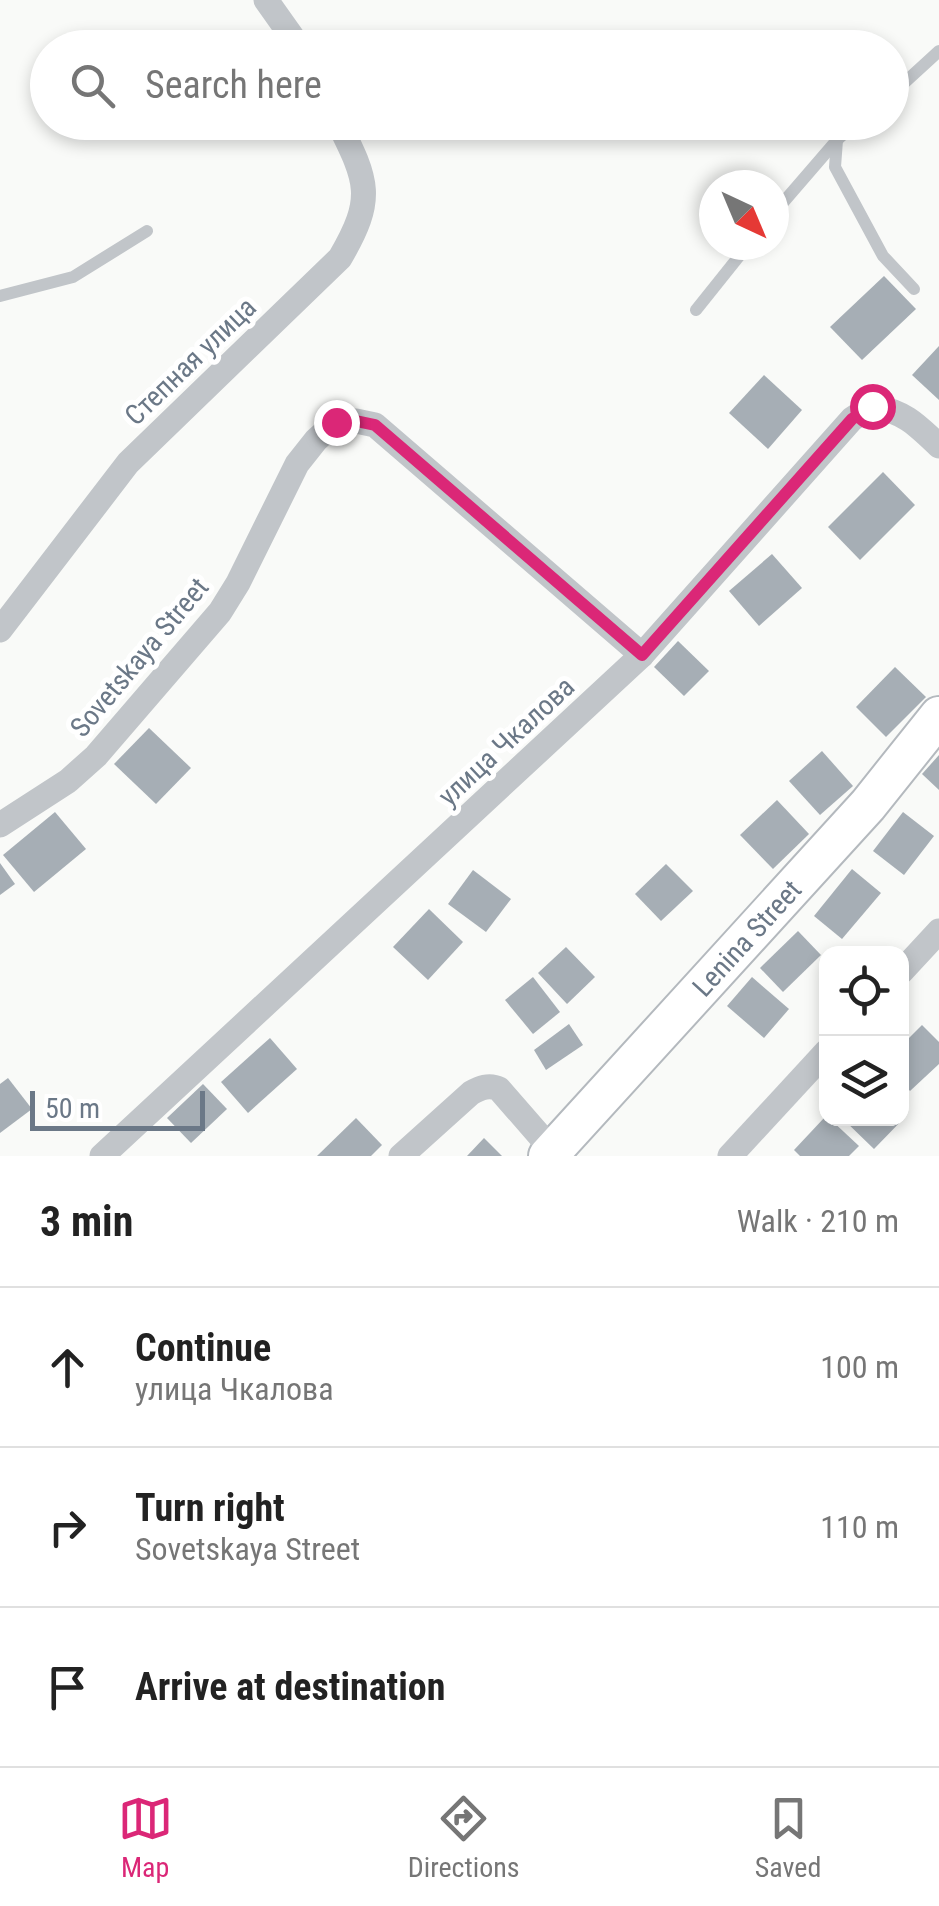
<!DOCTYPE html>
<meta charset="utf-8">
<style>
:root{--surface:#fff;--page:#f2f2f2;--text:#222;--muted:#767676;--line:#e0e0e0;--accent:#db2777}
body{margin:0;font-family:"Roboto Condensed",sans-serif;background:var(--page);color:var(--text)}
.controls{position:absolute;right:30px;bottom:30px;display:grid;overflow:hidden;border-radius:20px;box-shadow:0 5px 15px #0003}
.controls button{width:90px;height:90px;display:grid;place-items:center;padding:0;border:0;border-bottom:2px solid var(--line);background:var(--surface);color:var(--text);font:50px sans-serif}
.compass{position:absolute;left:699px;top:170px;width:90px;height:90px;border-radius:50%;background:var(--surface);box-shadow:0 5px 15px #0003;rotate:136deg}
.scale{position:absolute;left:30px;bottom:25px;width:175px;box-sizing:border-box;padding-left:10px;border:5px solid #6b7887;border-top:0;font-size:28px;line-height:35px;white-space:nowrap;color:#6b7887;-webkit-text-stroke:8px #fff;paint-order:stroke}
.stop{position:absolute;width:30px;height:30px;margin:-22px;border:8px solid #db2777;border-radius:50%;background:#fff}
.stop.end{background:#db2777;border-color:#fff;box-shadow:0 2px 10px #0008}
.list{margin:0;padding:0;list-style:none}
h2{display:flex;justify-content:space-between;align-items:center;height:130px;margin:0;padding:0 40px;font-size:42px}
h2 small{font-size:32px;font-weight:400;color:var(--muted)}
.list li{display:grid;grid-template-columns:65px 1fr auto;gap:30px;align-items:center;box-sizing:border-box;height:160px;padding:0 40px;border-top:2px solid var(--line)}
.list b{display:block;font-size:38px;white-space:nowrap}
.list p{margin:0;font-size:32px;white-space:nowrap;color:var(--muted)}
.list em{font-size:32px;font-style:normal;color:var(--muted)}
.icon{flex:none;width:55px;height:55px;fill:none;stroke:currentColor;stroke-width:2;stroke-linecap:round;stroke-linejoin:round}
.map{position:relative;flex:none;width:939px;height:1156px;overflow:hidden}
.search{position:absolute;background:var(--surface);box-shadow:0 5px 15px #0003;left:30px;right:30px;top:30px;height:110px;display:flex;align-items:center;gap:25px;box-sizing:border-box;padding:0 35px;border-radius:55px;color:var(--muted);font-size:38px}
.sheet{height:610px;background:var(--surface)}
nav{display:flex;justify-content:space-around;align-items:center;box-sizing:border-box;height:140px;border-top:2px solid var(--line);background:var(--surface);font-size:28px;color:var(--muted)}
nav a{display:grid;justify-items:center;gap:5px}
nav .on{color:var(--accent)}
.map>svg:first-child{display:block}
.building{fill:#a6aeb5}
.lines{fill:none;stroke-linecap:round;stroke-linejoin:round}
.secondary-casing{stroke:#b4b9be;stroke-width:42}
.service{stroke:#c1c5c9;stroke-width:12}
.minor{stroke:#c1c5c9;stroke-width:25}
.secondary{stroke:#fff;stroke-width:38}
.route{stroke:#db2777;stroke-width:12}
.labels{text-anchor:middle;stroke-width:10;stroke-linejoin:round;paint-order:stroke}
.street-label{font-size:28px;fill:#6b7887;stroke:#fff}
</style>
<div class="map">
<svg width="939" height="1156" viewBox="0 0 939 1156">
<rect width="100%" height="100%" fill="#f9faf8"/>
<g class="building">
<path d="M884,276L916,309L862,360L830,327Z"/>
<path d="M939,346V400L912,375Z"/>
<path d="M764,375L802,410L768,449L729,413Z"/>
<path d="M883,472L915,505L860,560L828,527Z"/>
<path d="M772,554L802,588L759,626L729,591Z"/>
<path d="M678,641L709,671L684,696L654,667Z"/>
<path d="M895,667L926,697L886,737L856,707Z"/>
<path d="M149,728L191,768L156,804L114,764Z"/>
<path d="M822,751L853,786L820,815L789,781Z"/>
<path d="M939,755V790L922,774Z"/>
<path d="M777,800L809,834L773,869L740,835Z"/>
<path d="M55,812L86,849L34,892L3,855Z"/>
<path d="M903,812L934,836L904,875L873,851Z"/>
<path d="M0,863L15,884L0,895Z"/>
<path d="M666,864L693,891L661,921L635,894Z"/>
<path d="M852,869L881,893L842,939L814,916Z"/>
<path d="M473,870L511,899L486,932L448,904Z"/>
<path d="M429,909L463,942L428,980L393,947Z"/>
<path d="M798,931L821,955L783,992L760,968Z"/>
<path d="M566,947L595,977L567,1004L538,973Z"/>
<path d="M533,977L560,1012L533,1034L505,1000Z"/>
<path d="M752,977L789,1009L764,1038L727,1006Z"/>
<path d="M569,1024L583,1045L546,1070L534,1050Z"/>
<path d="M922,1025L939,1042V1064L910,1091L902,1082V1045Z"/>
<path d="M270,1038L297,1069L248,1113L221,1082Z"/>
<path d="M8,1078L32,1109L0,1133V1084Z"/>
<path d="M203,1084L227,1109L191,1143L167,1118Z"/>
<path d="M902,1112L906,1116L874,1149L842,1118H902Z"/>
<path d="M356,1118L382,1145L371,1156H317Z"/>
<path d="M824,1118H829L859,1146L849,1156H800L794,1150Z"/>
<path d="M484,1138L502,1156H467Z"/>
</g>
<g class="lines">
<g class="secondary-casing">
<g id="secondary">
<path id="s1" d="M548,1156L868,805L939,716"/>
</g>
</g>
<g class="service">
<path d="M892,94L939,51"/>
<path d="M837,140L835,167L883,256L914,289"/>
<path d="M774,213L837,140L857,122"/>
<path d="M0,296L73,277L147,231"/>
<path d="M696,310L748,245"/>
</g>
<g class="minor">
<path d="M266,0L300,48"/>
<path d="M0,630L128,463L340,258C375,198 368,182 338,122"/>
<path d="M0,825L68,781L96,756L220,612L238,583L297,464L316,440L336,422L356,421L375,425L642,655"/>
<path d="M902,971L939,931"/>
<path d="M102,1156L642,655L852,419L872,406C905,412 916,424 939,446"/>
<path d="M401,1156L471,1093C480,1088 489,1084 499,1089L553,1151"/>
<path d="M730,1156L826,1052"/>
</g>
<use href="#secondary" class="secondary"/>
</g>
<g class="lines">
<path class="route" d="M336,422L356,421L375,425L642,655L852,419L872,406"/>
</g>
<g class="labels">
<g class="street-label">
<text transform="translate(190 361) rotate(-44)" y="10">Степная улица</text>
<text transform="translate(139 657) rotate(-50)" y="10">Sovetskaya Street</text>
<text transform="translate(506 741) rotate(-43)" y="10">улица Чкалова</text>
<text dy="10" stroke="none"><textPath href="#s1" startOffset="295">Lenina Street</textPath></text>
</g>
</g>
</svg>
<div class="controls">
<button><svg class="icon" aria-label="locate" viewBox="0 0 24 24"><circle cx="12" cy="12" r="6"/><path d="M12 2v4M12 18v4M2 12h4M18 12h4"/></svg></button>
<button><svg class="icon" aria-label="layers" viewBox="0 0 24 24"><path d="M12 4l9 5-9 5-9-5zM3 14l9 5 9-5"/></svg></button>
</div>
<svg class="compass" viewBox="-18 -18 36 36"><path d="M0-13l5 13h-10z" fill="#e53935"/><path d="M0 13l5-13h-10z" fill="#767676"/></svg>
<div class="scale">50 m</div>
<div class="stop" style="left:872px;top:406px"></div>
<div class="stop end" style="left:336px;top:422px"></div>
<div class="search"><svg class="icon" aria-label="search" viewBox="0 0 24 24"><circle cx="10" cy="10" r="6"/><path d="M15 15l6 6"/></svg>Search here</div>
</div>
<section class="sheet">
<h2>3 min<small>Walk · 210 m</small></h2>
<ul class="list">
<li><svg class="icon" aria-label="ahead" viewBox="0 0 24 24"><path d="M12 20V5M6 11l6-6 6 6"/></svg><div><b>Continue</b><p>улица Чкалова</p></div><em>100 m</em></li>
<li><svg class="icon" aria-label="right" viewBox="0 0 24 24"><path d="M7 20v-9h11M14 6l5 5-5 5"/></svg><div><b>Turn right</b><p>Sovetskaya Street</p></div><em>110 m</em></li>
<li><svg class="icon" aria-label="arrive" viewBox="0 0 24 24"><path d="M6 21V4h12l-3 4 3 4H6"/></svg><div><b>Arrive at destination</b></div></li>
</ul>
</section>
<nav>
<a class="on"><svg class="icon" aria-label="map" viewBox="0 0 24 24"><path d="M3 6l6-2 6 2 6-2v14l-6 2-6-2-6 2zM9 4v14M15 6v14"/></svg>Map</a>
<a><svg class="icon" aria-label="directions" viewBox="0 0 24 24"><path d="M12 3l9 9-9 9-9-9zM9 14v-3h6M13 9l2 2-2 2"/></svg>Directions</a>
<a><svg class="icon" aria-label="saved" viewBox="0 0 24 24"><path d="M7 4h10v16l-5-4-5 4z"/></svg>Saved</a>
</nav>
